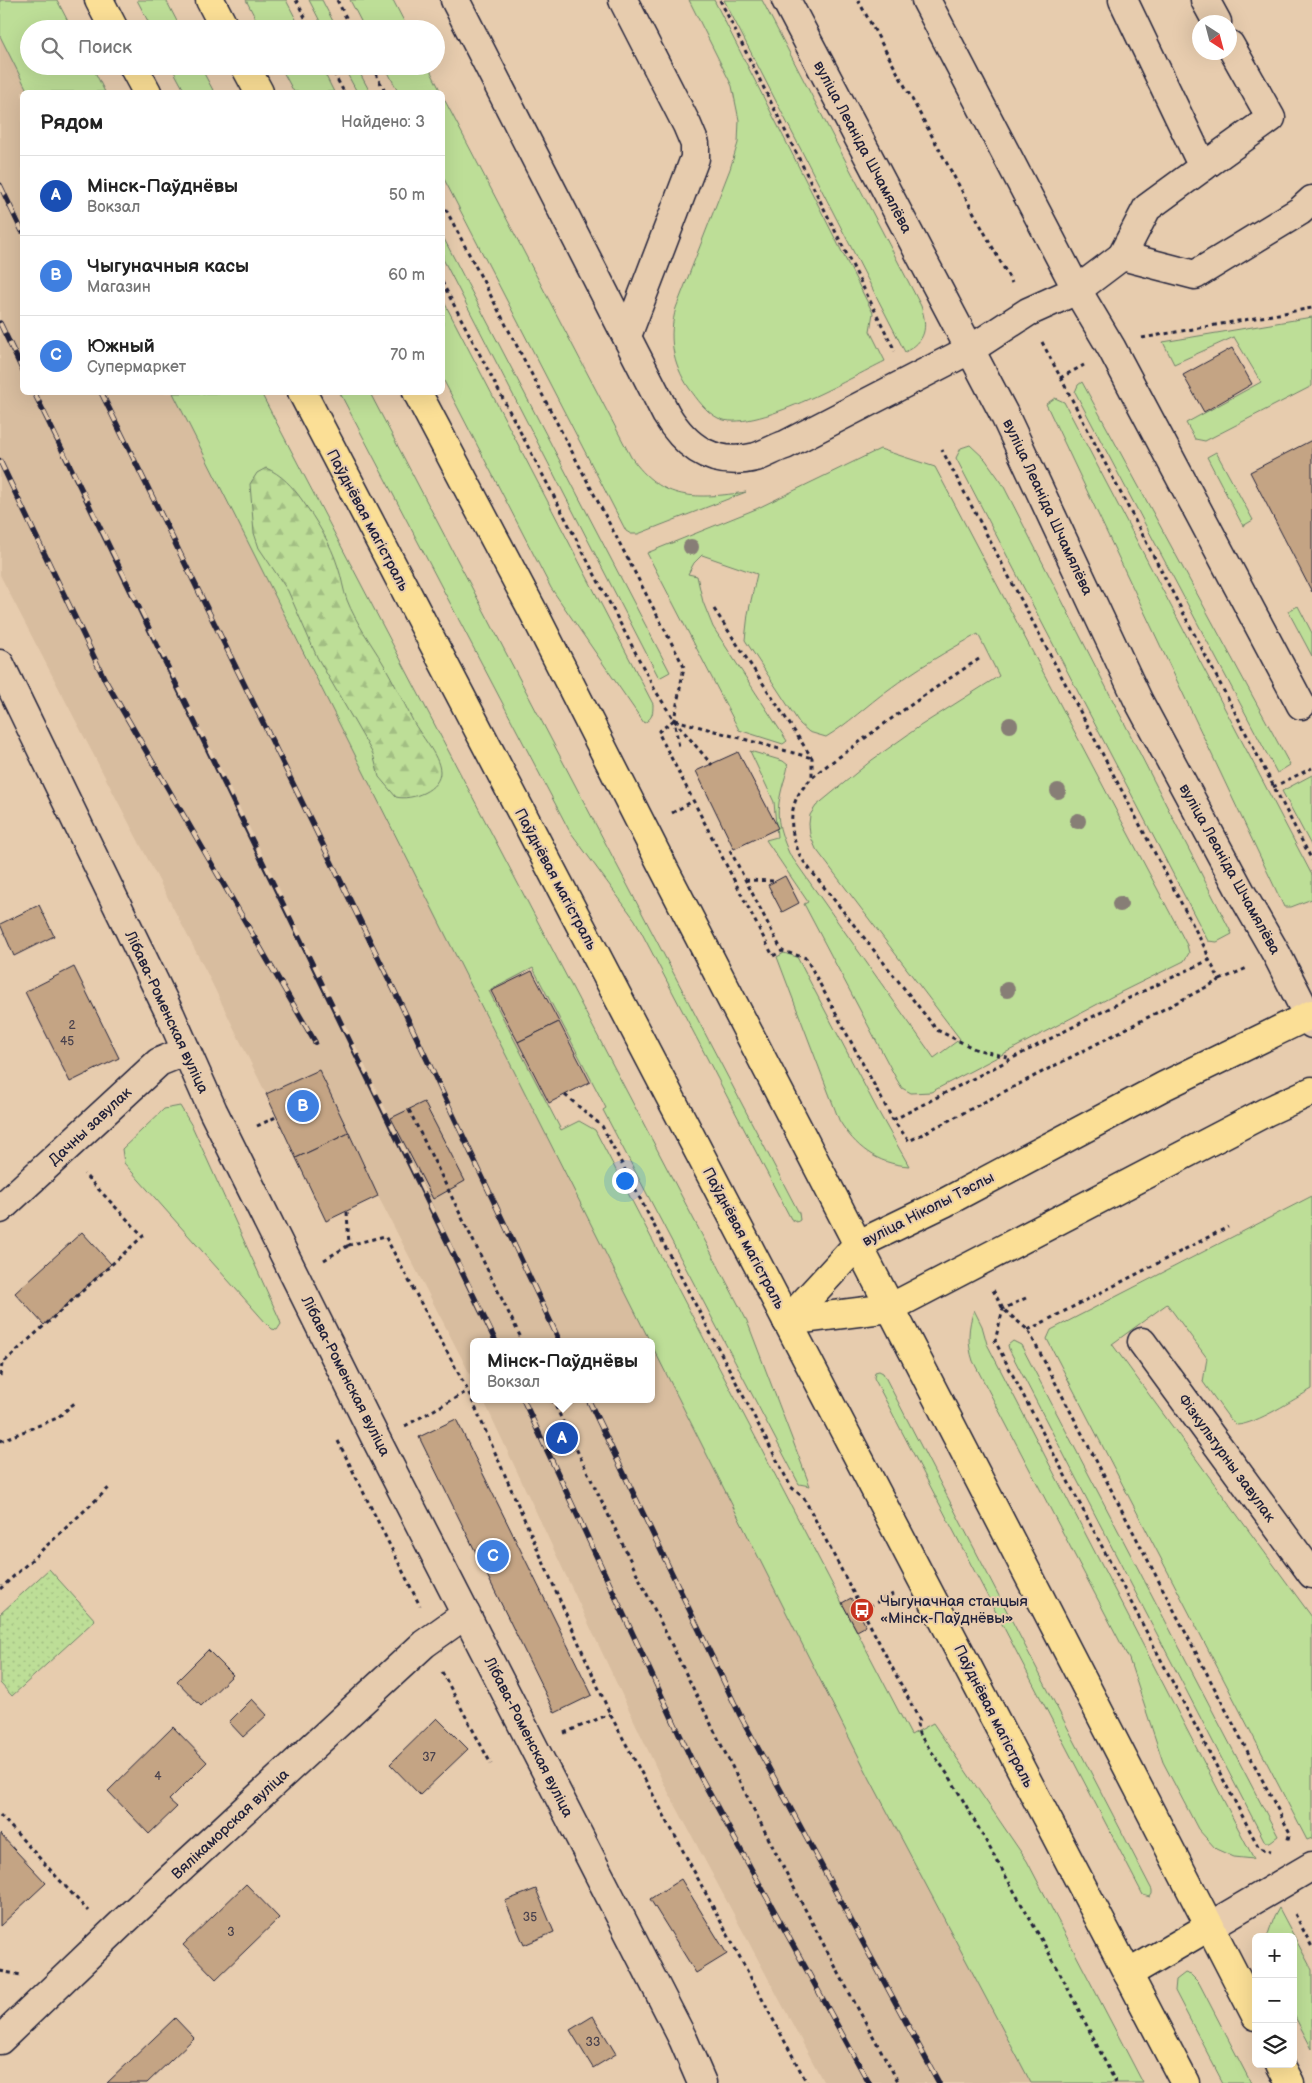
<!DOCTYPE html>
<html lang="ru">
<meta charset="utf-8">
<style>
:root{--surface:#fff;--page:#f2f2f2;--text:#222;--muted:#767676;--line:#e0e0e0;--accent:#c8321e}
body{margin:0;font-family:"Balsamiq Sans",sans-serif;background:var(--page);color:var(--text)}
.controls{position:absolute;right:15px;bottom:15px;display:grid;overflow:hidden;border-radius:8px;box-shadow:0 5px 20px #0002}
.controls button{width:45px;height:45px;display:grid;place-items:center;padding:0;border:0;border-bottom:1px solid var(--line);background:var(--surface);color:var(--text);font:25px sans-serif}
.compass{position:absolute;left:1192px;top:15px;width:45px;height:45px;border-radius:50%;background:var(--surface);box-shadow:0 5px 20px #0002;rotate:144deg}
.you{position:absolute;left:624px;top:1180px;width:18px;height:18px;margin:-12px;border:4px solid #fff;border-radius:50%;background:#1a73e8;box-shadow:0 0 0 8px #1a73e833}
.badge{display:grid;place-items:center;width:32px;height:32px;border-radius:50%;background:var(--accent);color:#fff;font-size:16px;font-weight:700}
.pin{position:absolute;translate:-50% -50%;border:2px solid #fff;box-shadow:0 1px 5px #0006}
.popup{position:absolute;left:470px;top:1338px;width:185px;height:65px;box-sizing:border-box;display:grid;place-content:center;border-radius:8px;background:var(--surface);filter:drop-shadow(0 1px 4px #0005);font-size:16px;white-space:nowrap;color:var(--muted)}
.popup b{font-size:19px;color:var(--text)}
.popup::after{content:'';position:absolute;left:50%;top:100%;margin-left:-10px;border:10px solid transparent;border-top-color:var(--surface)}
.list{margin:0;padding:0;list-style:none}
h2{display:flex;justify-content:space-between;align-items:center;height:65px;margin:0;padding:0 20px;font-size:21px}
h2 small{font-size:16px;font-weight:400;color:var(--muted)}
.list li{display:grid;grid-template-columns:32px 1fr auto;gap:15px;align-items:center;box-sizing:border-box;height:80px;padding:0 20px;border-top:1px solid var(--line)}
.list b{display:block;font-size:19px;white-space:nowrap}
.list p{margin:0;font-size:16px;white-space:nowrap;color:var(--muted)}
.list em{font-size:16px;font-style:normal;color:var(--muted)}
.icon{flex:none;width:28px;height:28px;fill:none;stroke:currentColor;stroke-width:2;stroke-linecap:round;stroke-linejoin:round}
.map{position:relative;flex:none;width:1312px;height:2083px;overflow:hidden}
.search{position:absolute;background:var(--surface);box-shadow:0 5px 20px #0002;left:20px;top:20px;width:425px;height:55px;display:flex;align-items:center;gap:12px;box-sizing:border-box;padding:0 18px;border-radius:28px;color:var(--muted);font-size:19px}
.panel{position:absolute;background:var(--surface);box-shadow:0 5px 20px #0002;left:20px;top:90px;width:425px;height:305px;border-radius:8px}
.map>svg:first-child{display:block}
.built{fill:#d8bd9f}
.green{fill:#bdde97;stroke:#708069}
.forest{fill:url(#forest-firs);stroke:#708069}
.park{fill:url(#park-dots);stroke:#708069}
.building{fill:#c4a484;stroke:#22223b}
.lines{fill:none;stroke-linecap:round;stroke-linejoin:round}
.minor-casing{stroke:#22223b;stroke-width:31}
.major-casing{stroke:#22223b;stroke-width:31}
.path{stroke:#22223b;stroke-width:3;stroke-dasharray:4 4;stroke-linecap:butt}
.minor{stroke:#e7ccae;stroke-width:28}
.major{stroke:#fbdf96;stroke-width:28}
.rail-casing{stroke:#22223b;stroke-width:5.5}
.rail{stroke:#e7ccae;stroke-width:4;stroke-dasharray:11;stroke-linecap:butt}
.tree{fill:#877e76}
.labels{text-anchor:middle;stroke-width:4;stroke-linejoin:round;paint-order:stroke}
.number-label{font-size:12px;fill:#4a424d}
.street-label{font-size:15px;fill:#22223b;stroke:#e7ccae}
.poi-label{font-size:15px;fill:#22223b;stroke:#e7ccae;text-anchor:start}
</style>
<div class="map">
<svg width="1312" height="2083" viewBox="0 0 1312 2083">
<defs>
<pattern id="forest-firs" width="22" height="20" patternUnits="userSpaceOnUse" patternTransform="scale(1.25)"><rect width="22" height="20" fill="#bdde97"/><path d="M5 1l3.5 6h-7zM16 11l3.5 6h-7z" fill="#a2be83"/></pattern>
<pattern id="park-dots" width="8" height="8" patternUnits="userSpaceOnUse" patternTransform="scale(1.25)"><rect width="8" height="8" fill="#bdde97"/><path d="M2 2h.1M6 6h.1" fill="none" stroke="#a2be83" stroke-width="1.8" stroke-linecap="round"/></pattern>
</defs>
<rect width="100%" height="100%" fill="#e7ccae"/>
<filter id="ink" filterUnits="userSpaceOnUse"><feTurbulence type="fractalNoise" baseFrequency=".02" numOctaves="2"/><feDisplacementMap in="SourceGraphic" scale="10" xChannelSelector="R" yChannelSelector="G"/><feConvolveMatrix kernelMatrix="1 2 1 2 8 2 1 2 1" color-interpolation-filters="sRGB"/></filter>
<g filter="url(#ink)">
<path class="built" d="M0,0H2L29,66L47,92H22V392L192,393L481,900L522,976L491,992L545,1096L541,1098L1068,2083H824L662,1780L483,1399H651V1342H473V1380L378,1196L319,1070L266,1094L207,973L0,575Z"/>
<g class="green">
<path d="M0,0H57L72,29H29V66H92L105,92H28L0,36Z"/>
<path d="M137,0H166L181,29H152Z"/>
<path d="M246,0H286L301,29H261Z"/>
<path d="M309,0H322L337,29H324Z"/>
<path d="M350,0H393L408,29H365Z"/>
<path d="M689,0H714L873,313L870,331L885,361C850,378 753,435 718,418C706,412 697,399 689,388C672,363 668,336 676,308L730,169L738,143L739,120L732,86Z"/>
<path d="M724,0H762L921,306C928,328 926,341 905,352Z"/>
<path d="M171,66H200L214,92H185Z"/>
<path d="M280,66H321L334,92H294Z"/>
<path d="M343,66H356L370,92H357Z"/>
<path d="M385,66H428L441,92H398Z"/>
<path d="M442,95L631,457C662,502 697,499 746,492L638,534H631L626,531L443,177Z"/>
<path d="M442,235L670,672L659,678L443,259Z"/>
<path d="M443,300L653,704C653,713 653,718 644,723L551,588L443,379Z"/>
<path d="M1312,317V386L1205,441L1195,439L1186,423L1261,382L1234,337L1174,364L1163,342Z"/>
<path d="M1082,382L1290,765L1277,773L1075,392L1078,385Z"/>
<path d="M173,393H261L747,1321L810,1486L799,1484L603,1110L606,1108L533,968L489,991L561,1130L579,1121L595,1130L911,1735L933,1723L1027,1861L1143,2083H1031L870,1779Z"/>
<path d="M340,393H370L799,1213L800,1220L797,1222L791,1219L635,920L569,830Z"/>
<path d="M1055,398L1064,402L1312,875V899L1291,907H1284L1046,404Z"/>
<path d="M970,445L985,459L1002,483L1232,934L1217,942L1208,941L956,458L961,448Z"/>
<path d="M880,449L935,467L1187,945L1189,953L1184,961L1113,996L931,1092L911,1093L902,1088L897,1080L804,904L808,902L766,840L777,837L774,802L750,751L783,761L788,765C787,773 784,780 782,788C775,816 778,827 789,853L934,1058L960,1039L816,849L810,835L809,824L810,815L816,806L872,760L920,726L999,676L978,634C947,651 916,669 888,690C867,705 848,724 826,737L809,732L800,724L745,640L748,614L757,574L702,555L694,563L688,574L697,576L703,602L713,627L787,741L783,744L739,730L647,553L756,509Z"/>
<path d="M1216,452L1253,520L1243,526L1207,457Z"/>
<path d="M1298,606L1312,633V656L1288,611Z"/>
<path d="M1312,775V847L1282,791Z"/>
<path d="M784,953L797,957L878,1111L909,1166C877,1164 855,1147 839,1120L777,957Z"/>
<path d="M180,1106L192,1126L279,1318L281,1324L277,1330L272,1329L266,1323L124,1163L122,1149L164,1109Z"/>
<path d="M1312,1196V1389C1294,1399 1257,1424 1237,1425L1229,1418L1203,1382L1207,1358L1167,1304L1112,1344L1312,1617V1838L1307,1840L1047,1339L1051,1330Z"/>
<path d="M974,1310L982,1326L987,1344L1254,1859L1234,1857L1216,1849L1198,1829L1163,1762L1129,1659L973,1361C967,1343 968,1327 974,1310Z"/>
<path d="M1013,1341L1021,1345L1278,1836L1270,1842H1265L1009,1349L1008,1345Z"/>
<path d="M879,1371L883,1373L1152,1890V1894L1150,1897L1143,1895L874,1378L875,1372Z"/>
<path d="M1279,1908L1312,1970V2049L1293,2013V1937H1267L1274,1917Z"/>
<path d="M1185,1973L1191,1975L1199,1983L1251,2083H1223L1175,1991L1176,1980Z"/>
</g>
<path class="forest" d="M266,468C281,474 293,487 302,500C316,520 331,544 338,567C342,578 343,590 347,600C356,623 371,643 383,663C394,682 403,701 413,721C420,735 439,755 440,771C441,790 411,801 396,797L379,777L373,754L317,657L288,591L259,548L254,533L250,484L257,473Z"/>
<path class="park" d="M49,1569L95,1620L12,1696L0,1683V1614Z"/>
<g class="building">
<path d="M1232,348L1252,384L1204,412L1183,375Z"/>
<path d="M1312,440V592L1250,472Z"/>
<path d="M738,752L778,828L734,849L696,771Z"/>
<path d="M785,876L799,903L782,912L768,885Z"/>
<path d="M39,905L54,936L14,956L0,924Z"/>
<path d="M74,967L119,1058L70,1082L25,992Z"/>
<path d="M532,971L559,1022L518,1042L491,991Z"/>
<path d="M559,1022L590,1082L549,1103L518,1042Z"/>
<path d="M319,1070L349,1133L296,1158L266,1094Z"/>
<path d="M424,1102L465,1181L433,1199L391,1118Z"/>
<path d="M349,1133L378,1196L326,1221L296,1158Z"/>
<path d="M82,1232L111,1264L44,1325L15,1293Z"/>
<path d="M456,1419L592,1695L555,1713L419,1437Z"/>
<path d="M851,1598L866,1626L857,1631L842,1603Z"/>
<path d="M208,1650L233,1675L201,1706L177,1681Z"/>
<path d="M252,1699L267,1715L243,1737L229,1722Z"/>
<path d="M437,1718L468,1749L420,1795L390,1764Z"/>
<path d="M173,1727L207,1762L169,1800L177,1807L149,1834L108,1791Z"/>
<path d="M0,1834L46,1883L0,1926Z"/>
<path d="M681,1879L727,1954L696,1973L650,1899Z"/>
<path d="M246,1884L279,1918L216,1979L183,1945Z"/>
<path d="M536,1889L554,1932L524,1945L505,1901Z"/>
<path d="M593,2016L616,2054L593,2068L570,2030Z"/>
<path d="M175,2018L194,2038L147,2083H107Z"/>
</g>
<g class="lines">
<g class="minor-casing">
<g id="minor">
<path d="M455,0L666,414C687,449 715,467 756,457C766,454 775,448 785,445L971,349L1028,312L1077,290L1122,256L1195,275L1300,211L1312,200"/>
<path d="M623,0L687,125L695,144V158L627,336"/>
<path d="M786,0L1004,414L1138,700L1242,894L1277,955L1312,1024"/>
<path d="M926,0L1077,290L1112,349L1301,705"/>
<path d="M1205,0L1217,22"/>
<path d="M1203,167L1271,118L1230,45"/>
<path d="M1122,256L1147,208L1203,167L1123,0"/>
<path d="M0,664L170,1014L213,1111L375,1437L683,2039L702,2083"/>
<path d="M0,1209L159,1062L186,1051"/>
<path d="M1142,1342L1312,1574"/>
<path d="M1210,1926L1312,1866"/>
<path d="M0,2040L121,1924L424,1644L466,1614"/>
</g>
</g>
<g class="major-casing">
<g id="major">
<path d="M99,0L114,29"/>
<path d="M210,0L225,29"/>
<path d="M133,66L147,92"/>
<path d="M245,66L259,92"/>
<path d="M302,392L1185,2083"/>
<path d="M417,392L535,615L662,865L1256,2016"/>
<path d="M787,1321L857,1245L944,1203L1164,1086L1312,1014"/>
<path d="M787,1321L890,1308L1266,1112L1312,1091"/>
<path d="M1128,1974L1210,1926"/>
<path d="M1280,2064L1290,2083"/>
</g>
</g>
<g class="path">
<path d="M296,0L311,29"/>
<path d="M337,0L352,29"/>
<path d="M720,0L895,351"/>
<path d="M858,0L1012,283"/>
<path d="M330,66L344,92"/>
<path d="M372,66L385,92"/>
<path d="M442,202L684,667L674,720L679,747"/>
<path d="M442,282L655,690L674,720L712,765"/>
<path d="M1142,338L1312,308"/>
<path d="M1042,342L1312,860"/>
<path d="M1060,378L1084,365"/>
<path d="M714,609L812,758V777"/>
<path d="M979,659C936,687 894,716 853,747C833,762 804,778 795,802C788,823 793,839 801,858L937,1030L975,1049L1011,1058"/>
<path d="M674,720L658,732L773,956L782,951"/>
<path d="M675,720L812,758"/>
<path d="M1273,787L1312,768"/>
<path d="M672,813L693,801"/>
<path d="M730,850L782,951L806,958L893,1120L909,1141L1220,980L1209,960"/>
<path d="M745,880L777,881"/>
<path d="M1220,980L1247,968"/>
<path d="M565,1095L602,1126L791,1487L804,1498L920,1721L917,1724L919,1734L951,1779L1058,1969L1116,2083"/>
<path d="M409,1110L523,1342"/>
<path d="M893,1120L1125,1000L1209,960L1206,950L942,450"/>
<path d="M257,1126L276,1117"/>
<path d="M347,1212L349,1245L385,1236L468,1391L610,1714L807,2083"/>
<path d="M324,1260L349,1245"/>
<path d="M993,1290L1003,1309L1028,1330L1290,1833L1287,1842"/>
<path d="M1026,1298L1003,1309L995,1341L1259,1848L1271,1851"/>
<path d="M1028,1330L1228,1227"/>
<path d="M0,1376L2,1364L143,1236L84,1174"/>
<path d="M552,1399C664,1629 774,1860 899,2083"/>
<path d="M405,1426L468,1391"/>
<path d="M0,1441L57,1418L77,1401"/>
<path d="M338,1441L420,1606"/>
<path d="M0,1589L111,1486"/>
<path d="M862,1610L893,1594"/>
<path d="M442,1672L491,1764"/>
<path d="M564,1733L610,1714"/>
<path d="M0,1815L88,1911"/>
<path d="M1295,1914L1312,1947"/>
<path d="M0,1971L21,1975"/>
</g>
<use href="#minor" class="minor"/>
<use href="#major" class="major"/>
<g class="rail-casing">
<g id="rail">
<path d="M0,185L22,231"/>
<path d="M0,323L22,369"/>
<path d="M34,392C189,708 344,1024 496,1342"/>
<path d="M101,392L398,998L560,1342"/>
<path d="M0,461L105,680L315,1042"/>
<path d="M523,1399L694,1765L869,2083"/>
<path d="M588,1399L740,1715L939,2083"/>
</g>
</g>
<use href="#rail" class="rail"/>
</g>
<g class="tree">
<circle cx="691" cy="547" r="8"/>
<circle cx="1010" cy="725" r="8"/>
<circle cx="1058" cy="791" r="8"/>
<circle cx="1078" cy="821" r="8"/>
<circle cx="1120" cy="904" r="8"/>
<circle cx="1007" cy="990" r="8"/>
</g>
</g>
<defs>
<g id="bus-disc" transform="scale(1.25)"><circle r="9.5" fill="#c8321e" stroke="#e7ccae"/><path d="M-5-6H5V4H4V6H2V4H-2V6H-4V4H-5ZM-3.5-4V0h7V-4ZM-3.5 1.2v1.5H-2V1.2ZM2 1.2v1.5H3.5V1.2Z" fill="#fff"/></g>
</defs>
<g fill-rule="evenodd">
<use href="#bus-disc" x="862" y="1610"/>
</g>
<g class="labels">
<g class="number-label">
<text x="72" y="1029">2</text>
<text x="67" y="1045">45</text>
<text x="429" y="1761">37</text>
<text x="158" y="1780">4</text>
<text x="530" y="1921">35</text>
<text x="231" y="1936">3</text>
<text x="593" y="2046">33</text>
</g>
<g class="street-label">
<text transform="translate(863 147) rotate(62)" y="5">вуліца Леаніда Шчамялёва</text>
<text transform="translate(1048 507) rotate(65)" y="5">вуліца Леаніда Шчамялёва</text>
<text transform="translate(368 520) rotate(62)" y="5">Паўднёвая магістраль</text>
<text transform="translate(1230 869) rotate(61)" y="5">вуліца Леаніда Шчамялёва</text>
<text transform="translate(556 879) rotate(62)" y="5">Паўднёвая магістраль</text>
<text transform="translate(167 1012) rotate(65)" y="5">Лібава-Роменская вуліца</text>
<text transform="translate(90 1126) rotate(-43)" y="5">Дачны завулак</text>
<text transform="translate(928 1209) rotate(-27)" y="5">вуліца Ніколы Тэслы</text>
<text transform="translate(744 1238) rotate(62)" y="5">Паўднёвая магістраль</text>
<text transform="translate(346 1376) rotate(63)" y="5">Лібава-Роменская вуліца</text>
<text transform="translate(1227 1458) rotate(54)" y="5">Фізкультурны завулак</text>
<text transform="translate(994 1716) rotate(63)" y="5">Паўднёвая магістраль</text>
<text transform="translate(529 1737) rotate(63)" y="5">Лібава-Роменская вуліца</text>
<text transform="translate(230 1824) rotate(-43)" y="5">Вялікаморская вуліца</text>
</g>
<g class="poi-label">
<text x="880" y="1606">Чыгуначная станцыя<tspan x="880" dy="17">«Мінск-Паўднёвы»</tspan></text>
</g>
</g>
</svg>
<div class="controls">
<button>+</button>
<button>−</button>
<button><svg class="icon" aria-label="layers" viewBox="0 0 24 24"><path d="M12 4l9 5-9 5-9-5zM3 14l9 5 9-5"/></svg></button>
</div>
<svg class="compass" viewBox="-18 -18 36 36"><path d="M0-13l5 13h-10z" fill="#e53935"/><path d="M0 13l5-13h-10z" fill="#767676"/></svg>
<div class="you"></div>
<div class="pin badge" style="left:562px;top:1438px;background:#1a4fb4">A</div>
<div class="popup"><b>Мінск-Паўднёвы</b>Вокзал</div>
<div class="pin badge" style="left:303px;top:1106px;background:#3f7fe0">B</div>
<div class="pin badge" style="left:493px;top:1556px;background:#3f7fe0">C</div>
<div class="search"><svg class="icon" aria-label="search" viewBox="0 0 24 24"><circle cx="10" cy="10" r="6"/><path d="M15 15l6 6"/></svg>Поиск</div>
<section class="panel">
<h2>Рядом<small>Найдено: 3</small></h2>
<ul class="list">
<li><span class="badge" style="background:#1a4fb4">A</span><div><b>Мінск-Паўднёвы</b><p>Вокзал</p></div><em>50 m</em></li>
<li><span class="badge" style="background:#3f7fe0">B</span><div><b>Чыгуначныя касы</b><p>Магазин</p></div><em>60 m</em></li>
<li><span class="badge" style="background:#3f7fe0">C</span><div><b>Южный</b><p>Супермаркет</p></div><em>70 m</em></li>
</ul>
</section>
</div>
